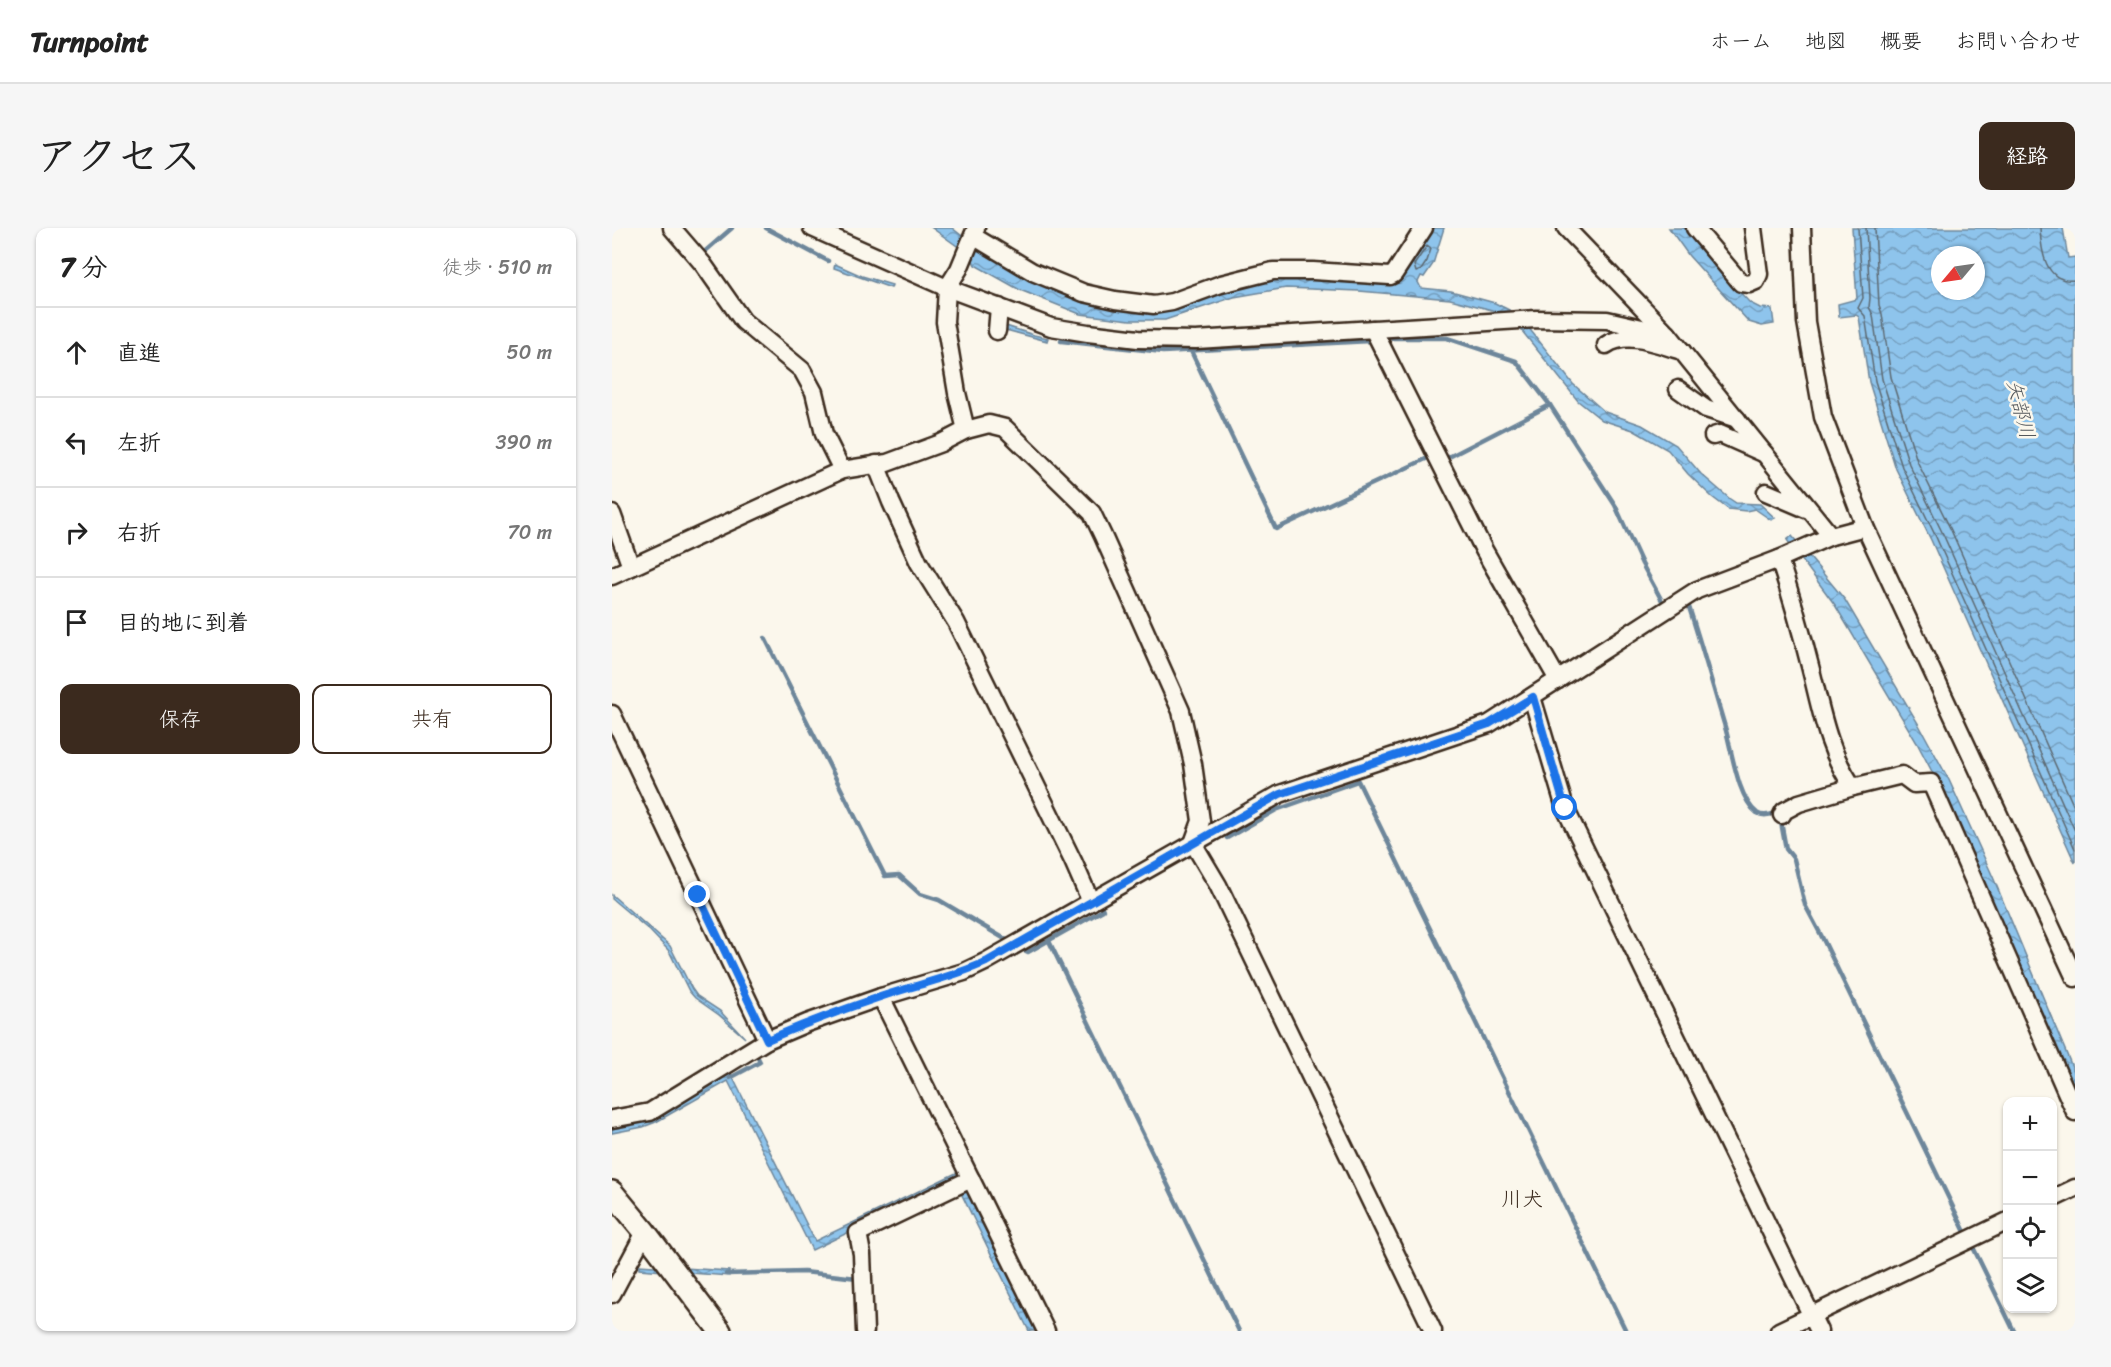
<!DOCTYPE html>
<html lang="ja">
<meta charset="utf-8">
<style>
:root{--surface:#fff;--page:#f6f6f6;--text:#222;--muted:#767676;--line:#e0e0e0;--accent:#3b2a1e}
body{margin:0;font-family:Sriracha,"Klee One",sans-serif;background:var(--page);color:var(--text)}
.controls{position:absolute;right:18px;bottom:18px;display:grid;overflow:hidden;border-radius:12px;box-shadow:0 2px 4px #0004}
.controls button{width:54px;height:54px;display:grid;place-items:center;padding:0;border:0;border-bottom:2px solid var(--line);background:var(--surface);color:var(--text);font:30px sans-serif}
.compass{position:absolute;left:1319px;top:18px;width:54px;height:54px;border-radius:50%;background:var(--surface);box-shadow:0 2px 4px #0004;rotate:241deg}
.stop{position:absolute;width:18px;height:18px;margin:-14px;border:4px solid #1a73e8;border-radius:50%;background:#fff}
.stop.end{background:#1a73e8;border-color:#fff;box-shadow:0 2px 6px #0008}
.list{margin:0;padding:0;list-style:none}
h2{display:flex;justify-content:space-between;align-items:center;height:78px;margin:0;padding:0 24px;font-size:26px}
h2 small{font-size:20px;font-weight:400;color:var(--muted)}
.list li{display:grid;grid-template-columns:39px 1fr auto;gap:18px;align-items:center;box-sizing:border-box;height:90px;padding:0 24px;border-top:2px solid var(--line)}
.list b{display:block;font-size:22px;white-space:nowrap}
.list em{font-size:20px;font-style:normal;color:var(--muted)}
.actions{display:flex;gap:12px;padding:18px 24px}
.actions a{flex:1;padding:14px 0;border:2px solid var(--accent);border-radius:12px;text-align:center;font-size:21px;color:var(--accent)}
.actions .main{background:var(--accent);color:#fff}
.icon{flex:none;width:33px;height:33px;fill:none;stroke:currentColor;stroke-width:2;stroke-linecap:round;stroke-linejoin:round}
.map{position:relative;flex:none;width:1463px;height:1103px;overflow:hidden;border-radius:12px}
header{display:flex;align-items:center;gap:36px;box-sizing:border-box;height:84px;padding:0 30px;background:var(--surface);border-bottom:2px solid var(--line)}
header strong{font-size:28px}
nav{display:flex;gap:33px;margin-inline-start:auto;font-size:21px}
.intro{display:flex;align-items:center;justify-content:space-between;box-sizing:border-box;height:144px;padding:0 36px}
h1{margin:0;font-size:42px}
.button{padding:15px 27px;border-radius:12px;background:var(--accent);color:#fff;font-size:21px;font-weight:700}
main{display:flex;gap:36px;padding:0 36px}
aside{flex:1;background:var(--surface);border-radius:12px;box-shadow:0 2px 4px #0004}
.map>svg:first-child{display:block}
.water{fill:url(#water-waves);stroke:#6d869a;stroke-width:1.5;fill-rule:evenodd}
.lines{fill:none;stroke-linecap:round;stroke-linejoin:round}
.shore{stroke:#5c6870;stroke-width:1.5}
.stream{stroke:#6d869a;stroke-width:4.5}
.minor-casing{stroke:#3b2a1e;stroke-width:21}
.major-casing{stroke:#3b2a1e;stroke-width:26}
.minor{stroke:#fbf7ec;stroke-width:16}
.major{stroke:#fbf7ec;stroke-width:21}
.route{stroke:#1a73e8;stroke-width:8}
.labels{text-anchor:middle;stroke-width:5;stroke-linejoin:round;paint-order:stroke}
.water-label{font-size:20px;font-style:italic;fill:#54585c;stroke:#fbf7ec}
.quarter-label{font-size:21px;fill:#3b2a1e;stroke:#fbf7ec}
</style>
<header>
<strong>Turnpoint</strong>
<nav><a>ホーム</a><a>地図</a><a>概要</a><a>お問い合わせ</a></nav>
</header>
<div class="intro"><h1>アクセス</h1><a class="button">経路</a></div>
<main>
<aside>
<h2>7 分<small>徒歩 · 510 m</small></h2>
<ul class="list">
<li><svg class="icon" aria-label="ahead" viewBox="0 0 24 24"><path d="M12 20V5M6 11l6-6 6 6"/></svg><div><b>直進</b></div><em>50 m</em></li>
<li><svg class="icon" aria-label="left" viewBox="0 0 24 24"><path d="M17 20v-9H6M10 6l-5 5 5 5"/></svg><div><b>左折</b></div><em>390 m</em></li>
<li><svg class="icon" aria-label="right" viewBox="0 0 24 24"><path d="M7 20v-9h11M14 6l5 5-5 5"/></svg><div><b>右折</b></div><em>70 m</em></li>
<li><svg class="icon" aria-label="arrive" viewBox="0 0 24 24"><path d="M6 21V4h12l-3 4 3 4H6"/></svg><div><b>目的地に到着</b></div></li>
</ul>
<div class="actions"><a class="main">保存</a><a>共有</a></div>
</aside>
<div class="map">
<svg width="1463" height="1103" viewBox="0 0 1463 1103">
<defs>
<pattern id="water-waves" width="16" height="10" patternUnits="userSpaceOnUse" patternTransform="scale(1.5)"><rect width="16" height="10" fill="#8ec4ec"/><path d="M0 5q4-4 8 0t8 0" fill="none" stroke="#759fbf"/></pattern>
</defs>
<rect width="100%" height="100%" fill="#fbf7ec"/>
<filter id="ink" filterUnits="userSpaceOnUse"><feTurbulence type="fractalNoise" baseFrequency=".0167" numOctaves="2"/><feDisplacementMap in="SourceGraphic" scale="12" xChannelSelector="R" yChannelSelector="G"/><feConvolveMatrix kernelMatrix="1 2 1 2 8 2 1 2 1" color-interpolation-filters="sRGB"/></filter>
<g filter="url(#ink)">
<g class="water">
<path d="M320,0H340L373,26L413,48L457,68L477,75L533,82L627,56L674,49L793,46L796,40L794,38L819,0H832L821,36L812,49L809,48L806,54L809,60L839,63L883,75L897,82L916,99L961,156L993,184L1030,197L1064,217L1089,246L1118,271L1124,275L1148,276L1163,290L1159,292L1143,281L1134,283L1116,281L1100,269L1076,246L1056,222L1021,202L990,192L966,173L910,103L893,88L880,82L838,71L747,63L674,60L622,69L553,92H518L468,86L408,62L363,37L359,28Z"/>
<path d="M1057,0H1074L1092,26L1138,75L1148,80L1160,81L1162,96L1150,98L1137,94L1077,28Z"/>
<path d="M1240,0H1451L1456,30L1463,29V635L1319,312L1284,241L1257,154L1247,89L1244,87L1227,89L1226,76L1245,71ZM1328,27H1364V63H1328Z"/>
<path d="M223,36L250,48L280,57L279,60L222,40Z"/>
<path d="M391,97L422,107L436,110L435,113L390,101Z"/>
<path d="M1180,308L1233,372L1307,497L1337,552L1381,649L1463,846V866L1358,621L1325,553L1305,515L1223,377L1175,312Z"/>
<path d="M0,667L58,718L80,761L85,768L108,783L133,810L107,787L83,770L77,763L57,723L38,703L0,671Z"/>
<path d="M118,844L203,1013L346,944L424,1103H417L343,953L200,1022L116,853L44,894L31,899L0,905V901L28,895L47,887Z"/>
<path d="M27,1037L117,1043V1048L27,1041Z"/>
</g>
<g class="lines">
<g class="shore">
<path d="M1246,0L1251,70L1246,80L1253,88L1263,153L1290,239L1324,309L1463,621"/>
<path d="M1254,0L1258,70L1257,79L1261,87L1270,151L1297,236L1331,306L1463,603"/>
<path d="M1263,0L1267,77L1270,86L1279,149L1305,233L1339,302L1463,581"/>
<path d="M1428,0C1429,22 1433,56 1463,52"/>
<path d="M815,18L819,21L815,33L809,42L804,44L802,37Z"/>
</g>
<g class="stream">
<path d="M154,0L216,33"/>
<path d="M90,26L120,0"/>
<path d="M775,110H835L904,133L938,177L1003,277L1030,336L1049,371"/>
<path d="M449,113L551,124L758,113L761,117"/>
<path d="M579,123L664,301L818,229"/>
<path d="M835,230L938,177"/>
<path d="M875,344L893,376"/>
<path d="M1077,379C1090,419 1101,459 1113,499C1120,522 1125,569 1145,585C1151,589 1158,587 1163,585"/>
<path d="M153,410L273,648L287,647L308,666L327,672L398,714"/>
<path d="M1169,594L1174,621L1182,631L1193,677L1209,707L1355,1008"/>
<path d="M615,610L664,582L746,553L1014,1103"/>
<path d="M437,713L627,1103"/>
<path d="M408,720L416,724L491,682L477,650"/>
<path d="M118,850L148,834L146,830"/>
<path d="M1359,1015L1402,1103"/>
<path d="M114,1046L192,1044L245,1050"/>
</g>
<g class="minor-casing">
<g id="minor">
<path d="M60,0L91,36L131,93L190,142L202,164L212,206L230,242"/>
<path d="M200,0L335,60L439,99L476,105L526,111L584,112L924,91L995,92L1056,106"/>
<path d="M954,0L1056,106L1219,308"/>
<path d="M1083,0L1129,55L1137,56L1144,53L1147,46L1141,0"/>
<path d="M1190,0L1194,94L1211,189L1253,299L1463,750"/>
<path d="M361,8L421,44L472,65L503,72L542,77L560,74L609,56L661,43H701L778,48L782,46L812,0"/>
<path d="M761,101L872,322L946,452"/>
<path d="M385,103L387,79"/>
<path d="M994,117C1016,102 1047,117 1070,123"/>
<path d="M1066,161L1094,181L1125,191"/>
<path d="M354,202L345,165L333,94L335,60L347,41L364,0"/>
<path d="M1101,208L1108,206L1153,226"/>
<path d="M264,236L279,274L307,335L344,394L461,633L479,674"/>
<path d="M1154,264L1194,281"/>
<path d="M0,286L19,339"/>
<path d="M1167,331C1179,367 1189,402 1198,438C1209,480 1215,522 1241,559L1290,547L1302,556L1319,555L1463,884"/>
<path d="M0,348L230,242L275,235L329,215L354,202L377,196L393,200L480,285L491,308L569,483L581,536L589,593L581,615"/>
<path d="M920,469L953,580L1207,1103"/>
<path d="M0,486L155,812"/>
<path d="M1170,587L1172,583L1187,575L1241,559"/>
<path d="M581,615L606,657L821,1103"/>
<path d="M269,769L434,1103"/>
<path d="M0,891L38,884L155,812L195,795L269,769L352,744L373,734L668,566L877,496L1085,362L1167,331L1219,308L1253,299"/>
<path d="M1440,971L1463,960"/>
<path d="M0,1066L33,1004"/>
<path d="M253,1103L250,1026L246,1005L359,951"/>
<path d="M1167,1103L1396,993"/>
</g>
</g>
<g class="major-casing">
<path id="major" d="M0,964L33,1004L108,1103"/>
</g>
<use href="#minor" class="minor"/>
<use href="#major" class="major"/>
</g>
</g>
<g class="lines" filter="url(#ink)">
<path class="route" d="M86,667L155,812C192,796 229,782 268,769C303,757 339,750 374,734L668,566L877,496L921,469L953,580"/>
</g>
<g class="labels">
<g class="water-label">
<text transform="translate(1409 181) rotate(76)" y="7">矢部川</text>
</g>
<g class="quarter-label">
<text x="910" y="978">川犬</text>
</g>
</g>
</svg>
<div class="controls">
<button>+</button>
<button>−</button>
<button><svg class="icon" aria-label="locate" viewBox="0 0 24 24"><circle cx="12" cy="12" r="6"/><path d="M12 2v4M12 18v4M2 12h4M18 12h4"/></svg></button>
<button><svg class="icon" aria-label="layers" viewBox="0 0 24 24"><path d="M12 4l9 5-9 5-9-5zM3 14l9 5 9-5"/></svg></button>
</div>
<svg class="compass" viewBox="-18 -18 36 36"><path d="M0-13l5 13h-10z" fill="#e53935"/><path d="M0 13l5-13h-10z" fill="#767676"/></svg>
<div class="stop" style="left:953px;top:580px"></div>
<div class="stop end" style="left:86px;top:667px"></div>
</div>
</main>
